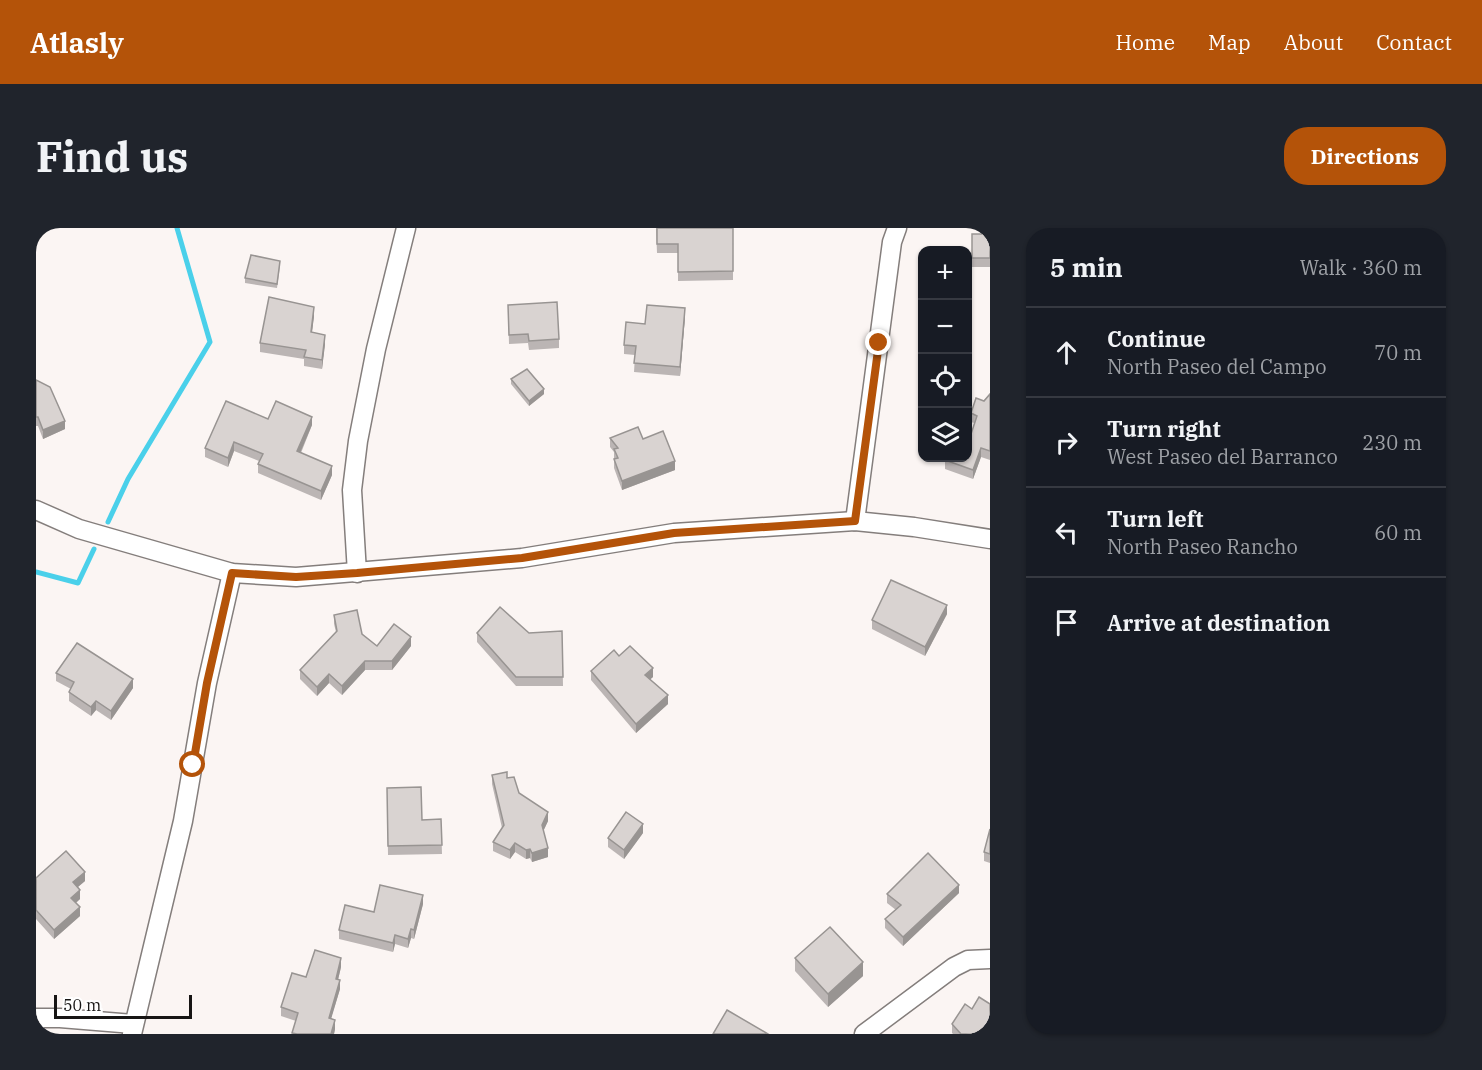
<!DOCTYPE html>
<meta charset="utf-8">
<style>
:root{--surface:#171b24;--page:#20242c;--text:#f1f3f6;--muted:#9ea1a6;--line:#363941;--accent:#b45309}
body{margin:0;font-family:"IBM Plex Serif",serif;background:var(--page);color:var(--text)}
.controls{position:absolute;right:18px;top:18px;display:grid;overflow:hidden;border-radius:12px;box-shadow:0 2px 4px #0004}
.controls button{width:54px;height:54px;display:grid;place-items:center;padding:0;border:0;border-bottom:2px solid var(--line);background:var(--surface);color:var(--text);font:30px sans-serif}
.scale{position:absolute;left:18px;bottom:15px;width:138px;box-sizing:border-box;padding-left:6px;border:3px solid #171514;border-top:0;font-size:16px;line-height:21px;white-space:nowrap;color:#171514;-webkit-text-stroke:4px #fff;paint-order:stroke}
.stop{position:absolute;width:18px;height:18px;margin:-14px;border:4px solid #b45309;border-radius:50%;background:#fff}
.stop.end{background:#b45309;border-color:#fff;box-shadow:0 2px 6px #0008}
.list{margin:0;padding:0;list-style:none}
h2{display:flex;justify-content:space-between;align-items:center;height:78px;margin:0;padding:0 24px;font-size:26px}
h2 small{font-size:20px;font-weight:400;color:var(--muted)}
.list li{display:grid;grid-template-columns:39px 1fr auto;gap:18px;align-items:center;box-sizing:border-box;height:90px;padding:0 24px;border-top:2px solid var(--line)}
.list b{display:block;font-size:22px;white-space:nowrap}
.list p{margin:0;font-size:20px;white-space:nowrap;color:var(--muted)}
.list em{font-size:20px;font-style:normal;color:var(--muted)}
.icon{flex:none;width:33px;height:33px;fill:none;stroke:currentColor;stroke-width:2;stroke-linecap:round;stroke-linejoin:round}
.map{position:relative;flex:none;width:954px;height:806px;overflow:hidden;border-radius:24px}
header{display:flex;align-items:center;gap:36px;box-sizing:border-box;height:84px;padding:0 30px;background:var(--accent);color:#fff}
header strong{font-size:28px}
nav{display:flex;gap:33px;margin-inline-start:auto;font-size:21px}
.intro{display:flex;align-items:center;justify-content:space-between;box-sizing:border-box;height:144px;padding:0 36px}
h1{margin:0;font-size:42px}
.button{padding:15px 27px;border-radius:24px;background:var(--accent);color:#fff;font-size:21px;font-weight:700}
main{display:flex;gap:36px;padding:0 36px}
aside{flex:1;background:var(--surface);border-radius:24px;box-shadow:0 2px 4px #0004}
.map>svg:first-child{display:block}
.lines{fill:none;stroke-linecap:round;stroke-linejoin:round}
.stream{stroke:#4ad0ea;stroke-width:5}
.minor-casing{stroke:#847e7c;stroke-width:21}
.minor{stroke:#fff;stroke-width:18}
.wall{fill:#bbb5b4}
.shaded-wall{fill:#989492}
.building{fill:#d9d3d1;stroke:#989492;stroke-width:1.5}
.route{stroke:#b45309;stroke-width:8}
</style>
<header>
<strong>Atlasly</strong>
<nav><a>Home</a><a>Map</a><a>About</a><a>Contact</a></nav>
</header>
<div class="intro"><h1>Find us</h1><a class="button">Directions</a></div>
<main>
<div class="map">
<svg width="954" height="806" viewBox="0 0 954 806">
<rect width="100%" height="100%" fill="#fbf5f3"/>
<g class="lines">
<g class="stream">
<path d="M72,294L92,251L174,114L141,0"/>
<path d="M0,344L42,355L58,321"/>
</g>
<g class="minor-casing">
<g id="minor">
<path d="M0,282L43,301L196,345L260,349L486,330L638,305L819,293L878,299L954,311"/>
<path d="M819,293L856,14L861,0"/>
<path d="M321,345L316,262L322,213L340,121L370,0"/>
<path d="M0,790H24L97,796"/>
<path d="M96,806L147,593L171,455L196,345"/>
<path d="M828,806L918,739L932,732L954,731"/>
</g>
</g>
<use href="#minor" class="minor"/>
</g>
<g class="wall">
<path d="M620,0H697V52L642,53V25H621Z"/>
<path d="M954,0V39H936V6H946Z"/>
<path d="M244,38L241,60L209,55V50Z"/>
<path d="M472,77L523,111V120L493,122L492,115L473,116Z"/>
<path d="M278,88L276,104L289,116L286,141L268,138V131L224,124V115Z"/>
<path d="M649,89L644,148L598,144L599,127L588,126V117L609,96Z"/>
<path d="M475,151L508,166L493,178L475,156Z"/>
<path d="M0,152L29,201L7,211L2,198H0Z"/>
<path d="M954,166V232L945,229L937,251L909,241V232L932,230L938,195L935,194V185Z"/>
<path d="M232,191L276,197L265,225L296,247L285,272L222,245V236L223,233L198,223L192,239L169,229V220Z"/>
<path d="M574,210L607,211L639,242L586,262L578,240V224L574,219Z"/>
<path d="M911,386L889,428L836,401V392Z"/>
<path d="M298,387L341,418H375L356,442H329L306,467L293,455L281,468L264,451V442L300,404L298,396Z"/>
<path d="M526,403L527,458H480L441,414V405H493Z"/>
<path d="M583,428L617,449L614,451L632,476L600,505L555,452V443Z"/>
<path d="M20,445L97,460L75,492L60,482L55,488L33,473V464L35,461L20,453Z"/>
<path d="M456,547L471,550L483,565L512,593L507,603L512,629L496,634L494,630L490,631L479,624L474,631L457,623V614L466,600L456,556Z"/>
<path d="M351,560L386,592L405,591L406,626L352,627Z"/>
<path d="M954,601V635L948,633V624Z"/>
<path d="M607,605L588,631L572,619V610Z"/>
<path d="M0,650L49,653L42,659L44,671L40,675L44,688L18,711L0,691Z"/>
<path d="M923,665L867,718L849,700V691L860,682L851,675V666Z"/>
<path d="M387,676L378,711L375,710L372,720L359,716L357,724L303,711V702L338,684Z"/>
<path d="M759,730L827,748L792,779L759,743Z"/>
<path d="M305,739L302,752L304,761L295,790L299,801L298,806H256L260,793L245,788V779L270,749Z"/>
<path d="M936,781L954,806H917L916,805V796Z"/>
</g>
<g class="shaded-wall">
<path d="M278,79V88L275,112V104Z"/>
<path d="M649,80V89L644,148V139Z"/>
<path d="M289,107V116L286,141V132Z"/>
<path d="M508,161V166L493,178V173Z"/>
<path d="M276,189V197L261,232V223Z"/>
<path d="M29,193V201L7,211V202Z"/>
<path d="M198,214V223L192,239V230Z"/>
<path d="M945,220V229L937,251V242Z"/>
<path d="M639,233V242L586,262V253Z"/>
<path d="M296,238V247L285,272V263Z"/>
<path d="M911,377V386L889,428V419Z"/>
<path d="M375,409V418L356,442V433Z"/>
<path d="M329,433V442L306,467V458Z"/>
<path d="M617,440V449L609,456V447Z"/>
<path d="M293,446V455L281,468V459Z"/>
<path d="M97,451V460L75,492V483Z"/>
<path d="M632,467V476L600,505V496Z"/>
<path d="M60,473V482L55,488V479Z"/>
<path d="M512,584V593L506,606V597Z"/>
<path d="M607,596V605L588,631V622Z"/>
<path d="M479,615V624L474,631V622Z"/>
<path d="M512,620V629L496,634V625Z"/>
<path d="M494,621V630L490,631V622Z"/>
<path d="M49,644V653L37,663V654Z"/>
<path d="M923,657V665L867,718V709Z"/>
<path d="M44,662V671L35,679V670Z"/>
<path d="M387,667V676L378,711V702Z"/>
<path d="M44,679V688L18,711V702Z"/>
<path d="M375,701V710L372,720V711Z"/>
<path d="M359,707V716L357,724V715Z"/>
<path d="M305,730V739L300,760V751Z"/>
<path d="M827,734V748L792,779V766Z"/>
<path d="M304,752V761L293,798V790Z"/>
<path d="M299,792V801L298,806H295Z"/>
</g>
<g class="building">
<path d="M621,0H697V43L642,44V16H621Z"/>
<path d="M946,0H954V30H936V6H946Z"/>
<path d="M215,27L244,33L241,56L209,50Z"/>
<path d="M233,69L278,79L275,104L289,107L286,132L268,129L270,122L224,115Z"/>
<path d="M521,74L523,111L493,113L492,106L473,107L472,77Z"/>
<path d="M611,77L649,80L644,139L598,135L600,118L588,117L590,94L609,96Z"/>
<path d="M491,141L508,161L493,173L475,151Z"/>
<path d="M0,152L14,159L29,193L7,202L2,189H0Z"/>
<path d="M954,166V223L945,220L937,242L909,232L910,230H932V215L941,188L935,185L940,170L948,173Z"/>
<path d="M190,173L232,191L240,173L276,189L261,223L296,238L285,263L222,236L227,226L198,214L192,230L169,220Z"/>
<path d="M602,199L607,211L627,203L639,233L586,253L578,231L582,230L578,221L582,220L574,210Z"/>
<path d="M855,352L911,377L889,419L836,392Z"/>
<path d="M464,379L493,405L526,403L527,449H480L441,405Z"/>
<path d="M321,382L326,406L341,418L358,396L375,409L356,433H329L306,458L293,446L281,459L264,442L301,403L298,387Z"/>
<path d="M41,415L97,451L75,483L60,473L55,479L33,464L38,454L20,445Z"/>
<path d="M594,418L617,440L609,447L632,467L600,496L555,443L578,422L583,428Z"/>
<path d="M471,544V550L478,549L483,565L512,584L506,597L512,620L496,625L494,621L490,622L479,615L474,622L457,614L468,597L456,547Z"/>
<path d="M385,559L386,592L405,591L406,617L352,618L351,560Z"/>
<path d="M590,584L607,596L588,622L572,610Z"/>
<path d="M954,601V626L948,624Z"/>
<path d="M30,623L49,644L37,654L44,662L35,670L44,679L18,702L0,682V650Z"/>
<path d="M892,625L923,657L867,709L849,691L865,677L851,666Z"/>
<path d="M344,657L387,667L378,702L375,701L372,711L359,707L357,715L303,702L309,677L338,684Z"/>
<path d="M794,699L827,734L792,766L759,730Z"/>
<path d="M279,722L305,730L300,751L304,752L293,790L299,792L295,806H261L256,805L262,785L245,779L256,745L270,749Z"/>
<path d="M943,769L954,776V802L951,806H925L916,796L929,776L936,781Z"/>
<path d="M691,782L732,806H677Z"/>
</g>
<g class="lines">
<path class="route" d="M157,537L171,455L196,345L260,349L321,345L486,330L638,305L819,293L843,115"/>
</g>
</svg>
<div class="controls">
<button>+</button>
<button>−</button>
<button><svg class="icon" aria-label="locate" viewBox="0 0 24 24"><circle cx="12" cy="12" r="6"/><path d="M12 2v4M12 18v4M2 12h4M18 12h4"/></svg></button>
<button><svg class="icon" aria-label="layers" viewBox="0 0 24 24"><path d="M12 4l9 5-9 5-9-5zM3 14l9 5 9-5"/></svg></button>
</div>
<div class="scale">50 m</div>
<div class="stop" style="left:157px;top:537px"></div>
<div class="stop end" style="left:843px;top:115px"></div>
</div>
<aside>
<h2>5 min<small>Walk · 360 m</small></h2>
<ul class="list">
<li><svg class="icon" aria-label="ahead" viewBox="0 0 24 24"><path d="M12 20V5M6 11l6-6 6 6"/></svg><div><b>Continue</b><p>North Paseo del Campo</p></div><em>70 m</em></li>
<li><svg class="icon" aria-label="right" viewBox="0 0 24 24"><path d="M7 20v-9h11M14 6l5 5-5 5"/></svg><div><b>Turn right</b><p>West Paseo del Barranco</p></div><em>230 m</em></li>
<li><svg class="icon" aria-label="left" viewBox="0 0 24 24"><path d="M17 20v-9H6M10 6l-5 5 5 5"/></svg><div><b>Turn left</b><p>North Paseo Rancho</p></div><em>60 m</em></li>
<li><svg class="icon" aria-label="arrive" viewBox="0 0 24 24"><path d="M6 21V4h12l-3 4 3 4H6"/></svg><div><b>Arrive at destination</b></div></li>
</ul>
</aside>
</main>
